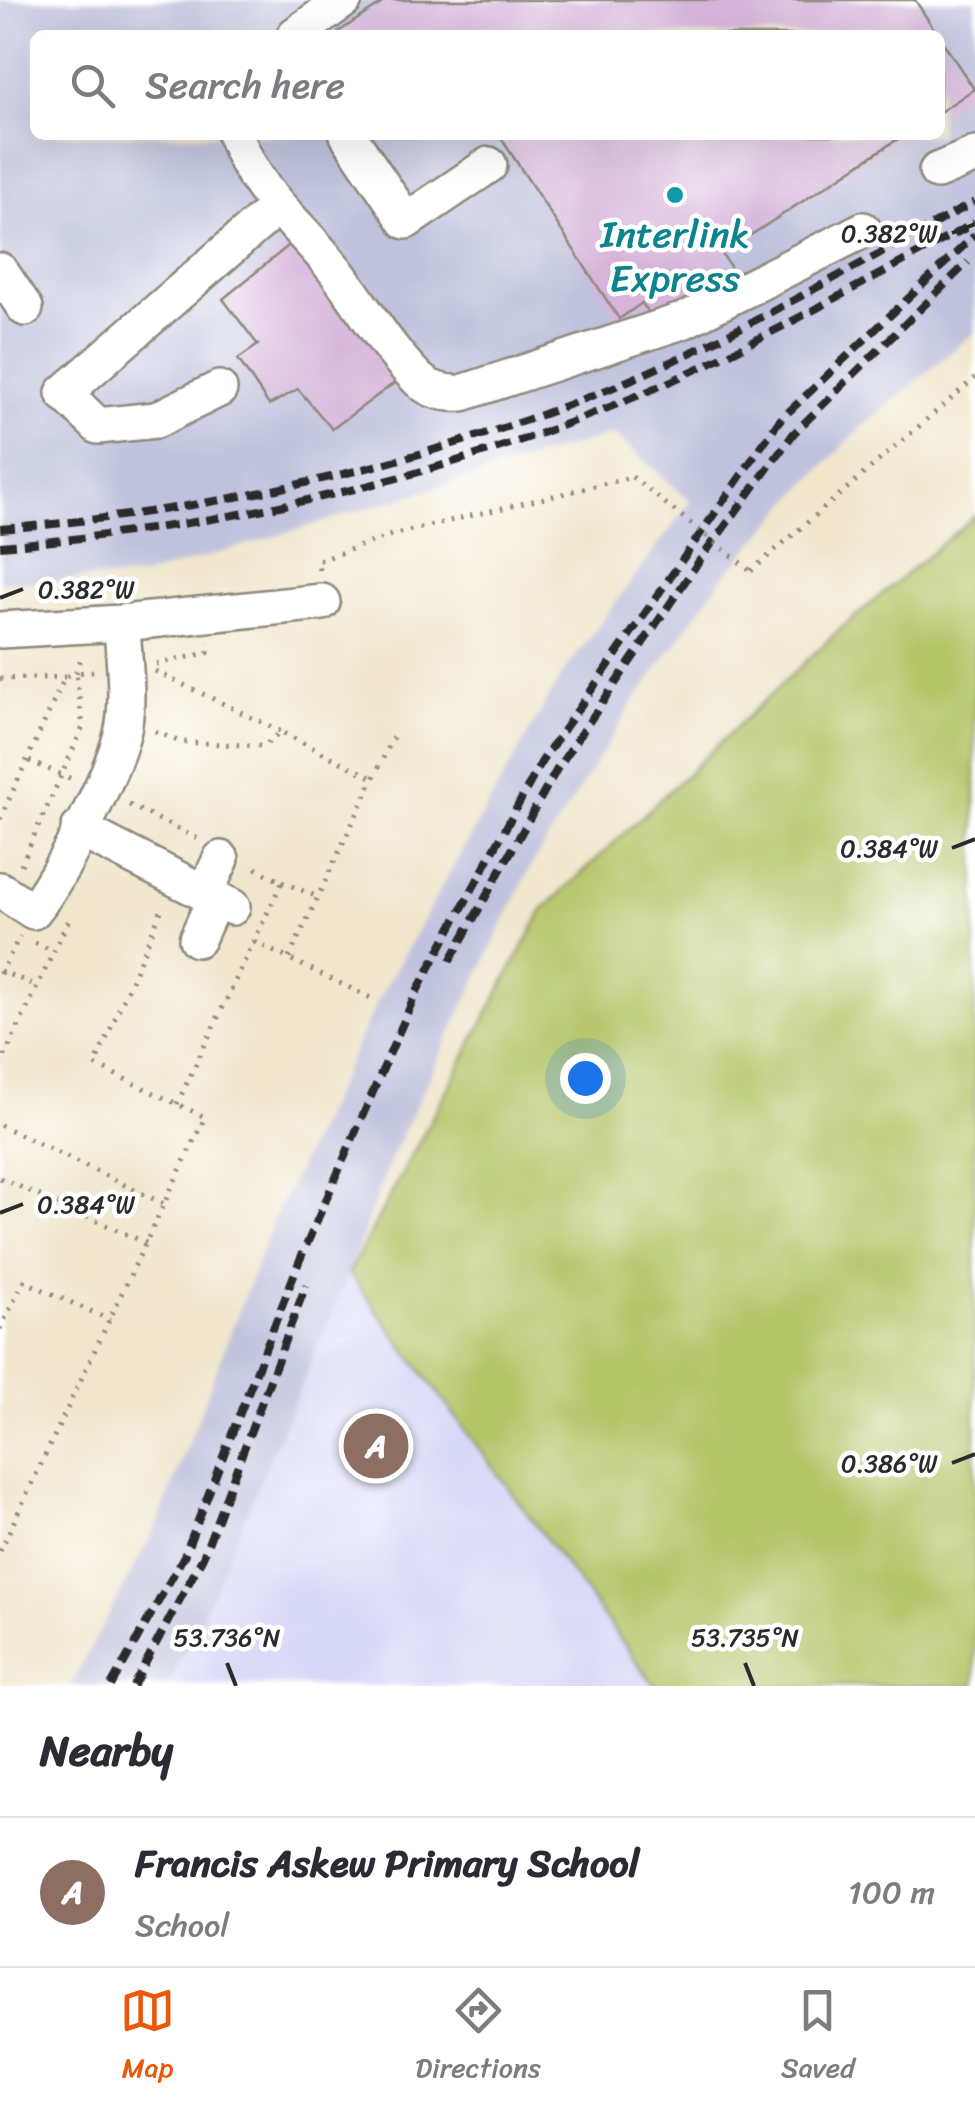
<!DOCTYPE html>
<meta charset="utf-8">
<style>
:root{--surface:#fff;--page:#f7f7f7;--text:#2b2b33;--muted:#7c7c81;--line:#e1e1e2;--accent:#ea580c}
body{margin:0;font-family:Sriracha,sans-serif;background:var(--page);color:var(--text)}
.you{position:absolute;left:585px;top:1078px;width:35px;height:35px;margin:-25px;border:8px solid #fff;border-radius:50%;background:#1a73e8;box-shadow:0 0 0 15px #1a73e833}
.badge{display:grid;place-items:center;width:65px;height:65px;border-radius:50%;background:var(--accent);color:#fff;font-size:32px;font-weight:700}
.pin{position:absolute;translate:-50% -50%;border:5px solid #fff;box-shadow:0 2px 10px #0006}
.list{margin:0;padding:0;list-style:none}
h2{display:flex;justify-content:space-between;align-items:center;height:130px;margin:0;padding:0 40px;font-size:42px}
h2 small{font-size:32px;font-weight:400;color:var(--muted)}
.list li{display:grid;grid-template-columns:65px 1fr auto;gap:30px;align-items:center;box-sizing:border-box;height:150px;padding:0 40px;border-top:2px solid var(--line)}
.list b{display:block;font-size:38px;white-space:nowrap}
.list p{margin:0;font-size:32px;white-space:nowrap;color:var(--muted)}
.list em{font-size:32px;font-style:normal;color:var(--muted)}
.icon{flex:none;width:55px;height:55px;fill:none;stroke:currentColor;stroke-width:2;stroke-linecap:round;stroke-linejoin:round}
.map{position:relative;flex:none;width:975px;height:1686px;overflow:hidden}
.search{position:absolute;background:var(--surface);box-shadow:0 10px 40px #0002;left:30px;right:30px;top:30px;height:110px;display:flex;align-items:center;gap:25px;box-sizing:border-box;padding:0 35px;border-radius:15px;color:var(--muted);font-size:38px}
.sheet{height:280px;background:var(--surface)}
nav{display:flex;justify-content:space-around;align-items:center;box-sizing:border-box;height:140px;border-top:2px solid var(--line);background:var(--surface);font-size:28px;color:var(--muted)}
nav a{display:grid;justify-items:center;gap:5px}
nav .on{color:var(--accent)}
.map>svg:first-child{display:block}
.built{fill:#d7d7f8}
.industrial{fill:#bfc2dd;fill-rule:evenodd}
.green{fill:#b4c568;stroke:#70784a;stroke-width:2.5}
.building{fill:#d7b5db}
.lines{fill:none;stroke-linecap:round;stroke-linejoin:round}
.minor-casing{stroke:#8e887c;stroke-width:40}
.path{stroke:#8e887c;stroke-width:5;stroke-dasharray:2.5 8;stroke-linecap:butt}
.minor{stroke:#fff;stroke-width:35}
.rail{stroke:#2b2b2b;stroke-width:8;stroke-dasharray:15 8;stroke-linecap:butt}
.path-bridge{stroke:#8e887c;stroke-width:5;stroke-dasharray:2.5 8;stroke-linecap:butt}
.ticks{fill:none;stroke:#2b2b2b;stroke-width:4}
.culture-dot{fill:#0f9aa8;stroke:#fff;stroke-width:4}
.labels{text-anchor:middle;stroke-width:9;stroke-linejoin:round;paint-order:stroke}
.culture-label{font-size:38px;fill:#0d838f;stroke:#fff}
.ticks-label{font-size:25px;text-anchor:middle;fill:#2b2b2b;stroke:#fff;stroke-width:9;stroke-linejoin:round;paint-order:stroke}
</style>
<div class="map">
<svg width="975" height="1686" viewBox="0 0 975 1686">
<rect width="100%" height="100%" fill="#fff"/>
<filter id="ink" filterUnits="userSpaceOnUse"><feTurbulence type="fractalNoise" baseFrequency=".01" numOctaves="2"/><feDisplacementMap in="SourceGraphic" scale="20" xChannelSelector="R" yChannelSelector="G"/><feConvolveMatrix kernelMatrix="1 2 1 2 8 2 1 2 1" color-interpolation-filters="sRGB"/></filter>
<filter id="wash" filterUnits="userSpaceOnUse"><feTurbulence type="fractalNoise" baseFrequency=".0048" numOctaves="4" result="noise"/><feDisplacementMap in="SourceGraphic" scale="40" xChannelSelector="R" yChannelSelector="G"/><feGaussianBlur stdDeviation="2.25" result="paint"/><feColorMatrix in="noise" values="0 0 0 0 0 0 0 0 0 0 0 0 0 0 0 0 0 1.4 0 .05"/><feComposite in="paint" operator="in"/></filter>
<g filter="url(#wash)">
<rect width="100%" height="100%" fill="#f1e6cc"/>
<path class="built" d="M349,1273L655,1686H167L201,1620Z"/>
<path class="industrial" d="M0,0H975V332L862,427L802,488L720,581L634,702L531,866L390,1159L349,1273L201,1620L167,1686H70L158,1523L272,1223L380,996L561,676L691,501L613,434L140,577L0,582ZM35,35H940V135H35Z"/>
<path class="green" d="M975,516V1686H655L349,1273L543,910L836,633Z"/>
<g id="blocks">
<g class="building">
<path d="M387,0H915L938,35H340L338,32Z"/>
<path d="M940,38L974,89L940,112Z"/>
<path d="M499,135H904L722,254L733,271L655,322L642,303L619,319Z"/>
<path d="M293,242L405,375L332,429L298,389L269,405L238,359L258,345L223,299Z"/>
</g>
</g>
</g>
<g filter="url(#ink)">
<use href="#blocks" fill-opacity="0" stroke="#8e887c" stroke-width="2.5"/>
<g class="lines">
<g class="minor-casing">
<g id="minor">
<path d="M295,35L344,0"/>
<path d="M235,135C257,196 297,221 335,270C363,306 386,348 419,380C431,391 446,394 462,393L685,320L863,230"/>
<path d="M348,135L406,221L489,165"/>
<path d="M937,171L975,155"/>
<path d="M0,271L25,308"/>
<path d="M219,389L156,420L98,426L64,393L277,207"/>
<path d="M0,630L122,623L322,602"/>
<path d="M79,829L232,907"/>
<path d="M0,890L33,911C59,879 118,765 124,724C129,691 123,655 122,623"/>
<path d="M205,893L221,859"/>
<path d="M197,939L215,899"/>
</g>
</g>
<g class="path">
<path d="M319,570L318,561L391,535L632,477"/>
<path d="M751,571L975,378"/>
<path d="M156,664L208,653L207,643"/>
<path d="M155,671L280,731"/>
<path d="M0,679L65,677"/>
<path d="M155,731L180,742L264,746L281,732L373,778"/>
<path d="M29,761L74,780"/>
<path d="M129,805L200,840"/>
<path d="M0,819L65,677L76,673L81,656"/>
<path d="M21,865L83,727L76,673L95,671"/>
<path d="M282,882L318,897"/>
<path d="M254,942L373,999"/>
<path d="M35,943L54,951"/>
<path d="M289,958L394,735"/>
<path d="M0,971L38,986"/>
<path d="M0,974L20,936"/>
<path d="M0,1066L69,919"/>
<path d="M177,1104L282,882L250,865"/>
<path d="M0,1125L164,1204"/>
<path d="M0,1178L146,1243"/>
<path d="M0,1329L24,1281L110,1320"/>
<path d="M0,1551L205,1117L95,1065L164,904"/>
</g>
<use href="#minor" class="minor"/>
<g class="rail">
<path d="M0,529C205,512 412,468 604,391C732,339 853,266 975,202"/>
<path d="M0,546C207,529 417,485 610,407C736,357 855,286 975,223"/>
<path d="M450,961L557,769L697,564L794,433L968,262"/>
<path d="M111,1686L185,1554L299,1262L416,993L542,761L779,421L975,235"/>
<path d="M133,1686L203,1557L306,1285"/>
</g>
<path class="path-bridge" d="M632,477L751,571"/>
</g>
</g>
<path class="ticks" d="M952,233L975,224M0,598L23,589M952,848L975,839M0,1213L23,1204M952,1463L975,1454M227,1663L236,1686M745,1663L754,1686"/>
<circle class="culture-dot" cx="675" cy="195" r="10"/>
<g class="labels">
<g class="culture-label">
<text x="675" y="247">Interlink<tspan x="675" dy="44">Express</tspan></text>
</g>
</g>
<g class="ticks-label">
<text x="889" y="242">0.382°W</text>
<text x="86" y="598">0.382°W</text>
<text x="889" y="857">0.384°W</text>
<text x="86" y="1213">0.384°W</text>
<text x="889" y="1472">0.386°W</text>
<text x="227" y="1646">53.736°N</text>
<text x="745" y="1646">53.735°N</text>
</g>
</svg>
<div class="you"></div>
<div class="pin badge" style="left:376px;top:1446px;background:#8d6e63">A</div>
<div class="search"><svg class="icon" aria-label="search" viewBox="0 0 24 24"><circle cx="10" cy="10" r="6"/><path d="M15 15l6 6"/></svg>Search here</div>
</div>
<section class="sheet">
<h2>Nearby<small></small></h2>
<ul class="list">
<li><span class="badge" style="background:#8d6e63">A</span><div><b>Francis Askew Primary School</b><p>School</p></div><em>100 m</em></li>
</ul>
</section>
<nav>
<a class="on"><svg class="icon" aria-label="map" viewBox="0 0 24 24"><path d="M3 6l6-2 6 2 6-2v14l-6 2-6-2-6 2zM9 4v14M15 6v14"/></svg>Map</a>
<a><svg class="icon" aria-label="directions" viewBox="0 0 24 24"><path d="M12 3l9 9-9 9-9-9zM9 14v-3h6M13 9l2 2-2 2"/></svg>Directions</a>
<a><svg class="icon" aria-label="saved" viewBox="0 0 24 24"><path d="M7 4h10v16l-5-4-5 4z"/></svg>Saved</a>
</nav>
